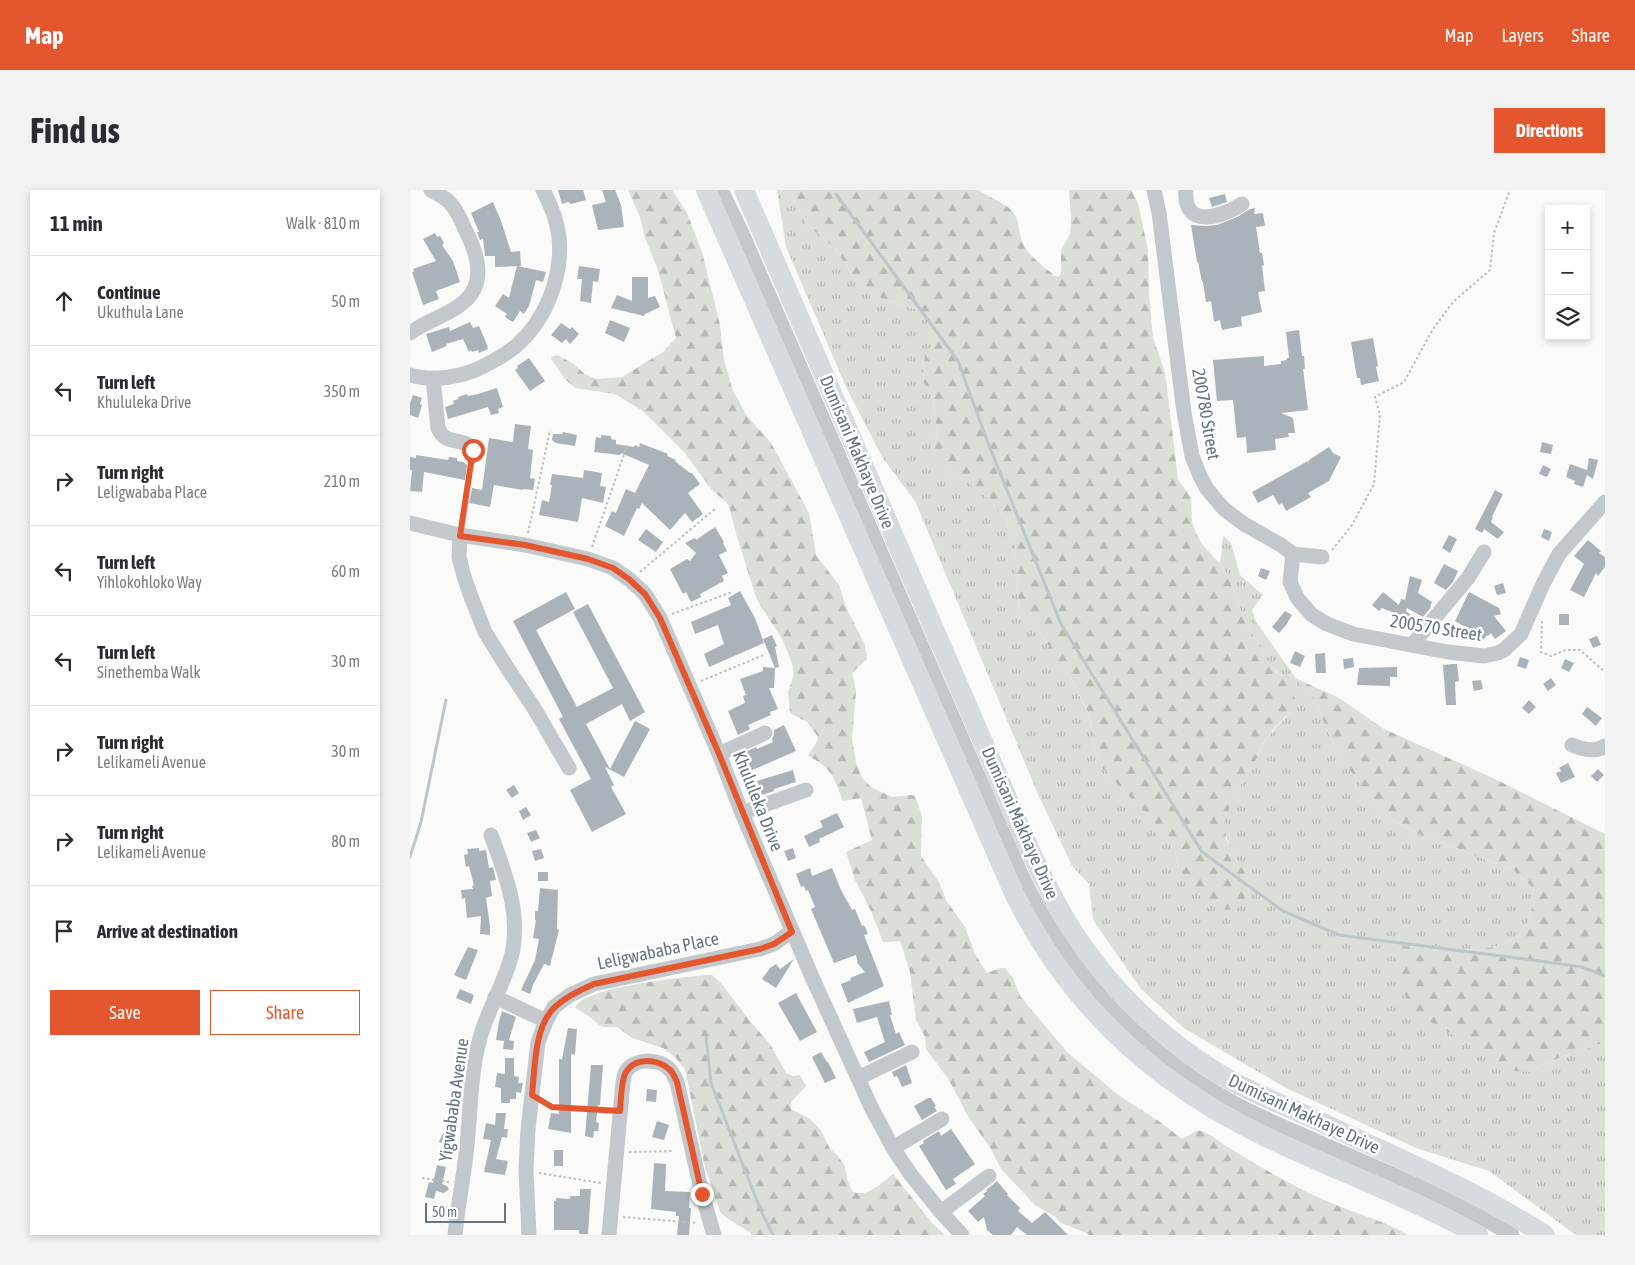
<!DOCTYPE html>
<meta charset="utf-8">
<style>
:root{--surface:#fff;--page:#f2f2f3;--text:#2b2b33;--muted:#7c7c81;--line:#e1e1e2;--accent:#e4572e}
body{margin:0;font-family:"Asap Condensed",sans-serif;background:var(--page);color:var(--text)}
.controls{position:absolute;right:15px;top:15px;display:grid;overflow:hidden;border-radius:0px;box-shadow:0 2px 8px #0003}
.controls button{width:45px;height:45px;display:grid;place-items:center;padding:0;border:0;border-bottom:1px solid var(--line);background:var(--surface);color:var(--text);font:25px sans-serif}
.scale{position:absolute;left:15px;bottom:12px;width:81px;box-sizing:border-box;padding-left:5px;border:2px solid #657683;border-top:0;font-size:14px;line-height:18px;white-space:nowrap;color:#657683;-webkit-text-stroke:4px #fff;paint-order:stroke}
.stop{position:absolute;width:15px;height:15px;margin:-11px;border:4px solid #e4572e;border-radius:50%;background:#fff}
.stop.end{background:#e4572e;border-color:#fff;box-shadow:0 1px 5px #0008}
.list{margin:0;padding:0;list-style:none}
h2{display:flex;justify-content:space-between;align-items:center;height:65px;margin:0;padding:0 20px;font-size:21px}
h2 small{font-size:16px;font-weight:400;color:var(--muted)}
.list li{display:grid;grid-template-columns:32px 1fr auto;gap:15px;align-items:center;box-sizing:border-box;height:90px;padding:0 20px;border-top:1px solid var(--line)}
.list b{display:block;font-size:19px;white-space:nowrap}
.list p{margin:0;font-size:16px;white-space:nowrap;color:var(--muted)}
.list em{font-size:16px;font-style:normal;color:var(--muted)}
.actions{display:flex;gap:10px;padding:15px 20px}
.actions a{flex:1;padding:11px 0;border:1px solid var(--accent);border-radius:0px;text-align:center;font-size:18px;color:var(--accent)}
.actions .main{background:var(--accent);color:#fff}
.icon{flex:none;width:28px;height:28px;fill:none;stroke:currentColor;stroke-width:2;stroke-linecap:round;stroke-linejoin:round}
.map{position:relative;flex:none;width:1195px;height:1045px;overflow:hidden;border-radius:0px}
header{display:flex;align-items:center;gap:30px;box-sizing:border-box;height:70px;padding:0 25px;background:var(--accent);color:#fff}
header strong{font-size:24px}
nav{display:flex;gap:28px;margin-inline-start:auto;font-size:18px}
.intro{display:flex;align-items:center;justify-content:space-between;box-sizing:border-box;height:120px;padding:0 30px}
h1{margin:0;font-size:35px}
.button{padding:12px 22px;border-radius:0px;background:var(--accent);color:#fff;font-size:18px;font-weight:700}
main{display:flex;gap:30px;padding:0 30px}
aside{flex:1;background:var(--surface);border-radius:0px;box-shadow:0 2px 8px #0003}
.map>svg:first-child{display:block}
.grass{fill:url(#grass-tufts)}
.forest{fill:url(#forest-firs)}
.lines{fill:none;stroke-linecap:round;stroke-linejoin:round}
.stream{stroke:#bbc7cb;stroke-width:3}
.building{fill:#aab3b9}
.path{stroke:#bbbfc2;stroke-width:2;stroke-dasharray:2.5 2.5;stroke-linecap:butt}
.minor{stroke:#c3c8cc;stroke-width:15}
.major{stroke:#d6dbdf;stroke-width:20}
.route{stroke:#e4572e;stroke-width:6}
.labels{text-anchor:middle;stroke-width:5;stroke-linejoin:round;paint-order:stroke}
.street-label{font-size:18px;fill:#657683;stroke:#fff}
</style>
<header>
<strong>Map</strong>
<nav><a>Map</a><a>Layers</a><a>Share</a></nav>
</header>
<div class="intro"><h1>Find us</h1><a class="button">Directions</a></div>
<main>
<aside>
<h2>11 min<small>Walk · 810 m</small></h2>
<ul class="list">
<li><svg class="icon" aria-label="ahead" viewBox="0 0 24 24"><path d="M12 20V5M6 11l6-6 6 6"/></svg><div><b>Continue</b><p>Ukuthula Lane</p></div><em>50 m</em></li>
<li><svg class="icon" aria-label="left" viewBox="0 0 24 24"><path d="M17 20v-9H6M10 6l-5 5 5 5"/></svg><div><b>Turn left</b><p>Khululeka Drive</p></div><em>350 m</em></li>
<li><svg class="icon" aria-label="right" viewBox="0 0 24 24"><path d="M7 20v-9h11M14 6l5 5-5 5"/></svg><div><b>Turn right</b><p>Leligwababa Place</p></div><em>210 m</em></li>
<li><svg class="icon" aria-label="left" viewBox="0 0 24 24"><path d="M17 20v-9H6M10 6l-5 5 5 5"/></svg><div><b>Turn left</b><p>Yihlokohloko Way</p></div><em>60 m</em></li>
<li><svg class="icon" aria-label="left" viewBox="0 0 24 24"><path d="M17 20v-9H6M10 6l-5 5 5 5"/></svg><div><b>Turn left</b><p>Sinethemba Walk</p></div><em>30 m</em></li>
<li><svg class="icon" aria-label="right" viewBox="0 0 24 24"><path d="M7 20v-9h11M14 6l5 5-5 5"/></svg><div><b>Turn right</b><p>Lelikameli Avenue</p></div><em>30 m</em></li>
<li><svg class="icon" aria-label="right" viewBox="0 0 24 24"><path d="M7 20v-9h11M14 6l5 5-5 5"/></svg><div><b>Turn right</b><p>Lelikameli Avenue</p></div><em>80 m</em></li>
<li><svg class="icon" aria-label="arrive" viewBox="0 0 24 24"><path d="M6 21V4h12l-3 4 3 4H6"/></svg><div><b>Arrive at destination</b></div></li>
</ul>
<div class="actions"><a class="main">Save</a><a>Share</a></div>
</aside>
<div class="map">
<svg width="1195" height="1045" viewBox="0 0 1195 1045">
<defs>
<pattern id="grass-tufts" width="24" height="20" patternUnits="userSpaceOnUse" patternTransform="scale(1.25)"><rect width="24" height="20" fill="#dadfd7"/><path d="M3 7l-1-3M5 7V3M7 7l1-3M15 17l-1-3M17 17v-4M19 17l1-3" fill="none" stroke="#b4b9b4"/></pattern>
<pattern id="forest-firs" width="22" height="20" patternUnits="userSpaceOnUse" patternTransform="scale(1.25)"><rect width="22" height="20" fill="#dadfd7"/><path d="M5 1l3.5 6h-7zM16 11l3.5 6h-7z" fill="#b4b9b4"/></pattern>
</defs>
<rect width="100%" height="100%" fill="#fafaf8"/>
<path class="grass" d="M367,0H380L394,32L421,55L436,74L441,84L464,106L505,119L520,127L527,143L526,149L515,165L513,179L514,193L523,209L527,240L524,264L542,283L567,298L585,316L595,328L605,355L609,421L624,434L660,487L679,525L685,561L693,579L764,653L768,680L839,695C834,678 822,665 817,649C807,623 831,597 843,575C848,567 851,558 855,551C863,540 872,531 881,522L872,486L861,477L834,429L820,389L810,374L813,346L821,353L830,385L853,405L842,420L846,432L885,487L904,508L923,554L938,578L978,628L1009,644L1103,680L1120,695L1124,701V709L1119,731L1109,745L1095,754L1069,760L992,756L1119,882L1146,869L1195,852V1045H1166L1079,981L1006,958L876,898L775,839L731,799L683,730L679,694L662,676L628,604L505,311L472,267L437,199L376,57Z"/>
<g class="forest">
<path d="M218,0H262L277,23L292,62L310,135L314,170L323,201L337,226L361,253L399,323L406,365L429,395L436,417L455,455L457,469L442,483L446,501L442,549L446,572L452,588L461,597L482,607L501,605L505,606L512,626L511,666L530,694L536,710L555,737L565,764L577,783L590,778H595L603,788L610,806L657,862L707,904L750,932L772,949L788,940C801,943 810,953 821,959C848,976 877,992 905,1006C936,1021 969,1028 998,1045H679L674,1042L651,1033L644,1026L625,1015L592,980L579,956L559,928L539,890L516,859L515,847L506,830L500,782L490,751L473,752L461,721L445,690L436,662L462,650L451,608L433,611C423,586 423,579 398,566C401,558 407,555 408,547L397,532L380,523L378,502L384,484L381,470L372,449L347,410L327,347L319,316L315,311L302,300L274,262L233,221L205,204L165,198L155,189L141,169V167L147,165L162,173L175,184L186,189L212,187L253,162L266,148L248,80L235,48L230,27Z"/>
<path d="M380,0H568C578,7 594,12 602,21C610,30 608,43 613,54C618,65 637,80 647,87L651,84V60L660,44L661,28L659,0H721L728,13L738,60L739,105L743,148L755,182L768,289L781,308L782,332L786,343L791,353L810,374L820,389L834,429L861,477L880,494L885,510L881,522L864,538L854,552L844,574L823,608L815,631L816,649L836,685L839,695L836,708L827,719L816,720L802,715L779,697L768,680L764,653L693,579L685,561L679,524L660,487L624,434L609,421L605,355L595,328L585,316L567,298L542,283L527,270L524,264L527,240L523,209L514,193L513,179L515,165L526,149L527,143L520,127L505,119L464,106L441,84L436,74L421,55L394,32Z"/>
<path d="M885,488L929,508L974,539L1085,589L1195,644V852L1146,869L1119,882L1104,881L1008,824L996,808L985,776L986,764L992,756L1069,760L1095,754L1109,745L1119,731L1124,709V701L1120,695L1103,680L1009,644L978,628L938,578L923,554L904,508Z"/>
<path d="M294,785H302L311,793L339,830L360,854L376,883L383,886L390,885L396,896L381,912V919L400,929L410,939L420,959L427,965L435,976L437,990L443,1002C458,1008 472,992 483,984L522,1033L535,1045H341V1043L318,1029L310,1022L295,977L275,879L265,867L253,858L222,848L207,837H192L177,825L165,818C172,797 271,788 294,785Z"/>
</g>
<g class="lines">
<g class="stream">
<path d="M426,4L548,171L578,253L651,434L792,662L873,721L929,745L1130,771L1172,777L1195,786"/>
<path d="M0,667L11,632L36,510"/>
<path d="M296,847L301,893L351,1021L363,1045"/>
</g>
</g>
<g class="building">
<path d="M148,0H173L176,10L161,14L158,12L152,14Z"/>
<path d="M192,0H205L211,15L214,37L188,40L182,15L196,12Z"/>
<path d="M815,4L817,12L802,17L799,8Z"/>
<path d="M83,12L91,31L101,62L110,61L111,76L85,77V66H75L73,49L70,50L67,42H69L61,23Z"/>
<path d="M845,18L844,24L853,23L855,36L846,37L850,63H852L854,75L852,76L855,101L848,102L852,122L831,127L832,136L812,140L810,130L804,132L801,111L796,112L793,92H792L788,72H787L781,35L796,36L807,35L827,27L840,19Z"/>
<path d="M25,43L27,47L30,46L34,53L32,55L43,71L50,92L26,101L29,109L13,115L2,82H4L3,79L26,71L13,49Z"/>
<path d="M107,76L136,82L133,92L126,90L119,116L114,124L110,121L103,132L95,127L97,124L85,116L93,104L99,108Z"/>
<path d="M169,76L190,79L188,92L183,91L181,113L170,111L172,89H167Z"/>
<path d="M222,87H238V108L245,106L250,117L235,124L234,126L201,118L207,105L222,111Z"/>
<path d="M200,130L220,138L214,152L195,143Z"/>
<path d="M60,132L63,138L69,136L78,157H77L78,159L69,163L68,160L62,162L61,160L59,162L53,149L36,154L37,156L22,162L16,144L39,137L40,141Z"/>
<path d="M151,133L160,139L162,137L169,144L160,154L156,149L152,153L141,145Z"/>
<path d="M889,140L892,166H894L895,179H893L898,220L871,223L883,228L885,243H878L879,247L865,249L866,260L837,263L836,247L827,248L823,210L807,211L803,170L854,166V176L871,174V171L877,170L876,168H879L876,142Z"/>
<path d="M963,148L968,176L966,177L969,191L951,195L950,188H947L941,152Z"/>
<path d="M119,168L135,191L120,201L105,180L108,178L107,176Z"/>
<path d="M87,198L93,217L88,219L89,223L81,225L78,217L38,229L35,217L44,214L43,211L48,209V207L57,204L58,206L68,204Z"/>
<path d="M3,205L12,208L10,214L12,215L8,228L0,225V213Z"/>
<path d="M105,234L121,236L118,259L123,260L120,288L125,289L123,300L113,299V300L84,295L80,317L59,313L62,298L72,300L79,248L103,252Z"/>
<path d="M153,242L167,245L165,256L146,253L142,250L143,244H152Z"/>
<path d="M191,245L201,246V249L206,250V254L224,257L225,255L229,257L230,253L258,264L257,266L266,270L265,271L280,283H282L290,294L278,303L293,324L282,332L275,323L260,340L232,313L229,319L227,318L214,346L195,336L202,321L206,323L216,299L225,303L239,275L211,263L210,265L184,262L186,247L191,248Z"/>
<path d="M1132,252L1143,255L1141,264L1130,262Z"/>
<path d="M919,257L923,263L931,267L919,291L898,303L901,307L876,321L872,313L869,315L863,305L848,313L842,302L898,271V274L899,270Z"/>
<path d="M6,265L38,270L39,267L47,268V271L54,272L57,275L55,290L14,282L12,302L0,301L2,280H0V267L6,268Z"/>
<path d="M1179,268L1188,270L1183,289L1177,285L1173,297L1164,294L1165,291L1156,287L1160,274L1177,280Z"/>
<path d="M1133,275L1141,279L1137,287L1129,284Z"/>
<path d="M174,280L192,283L190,296L196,297L193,313L172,308L168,332L129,325L132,310L139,312L142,295H140L142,284L173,288Z"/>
<path d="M1085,300L1093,304L1082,327H1083L1081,332L1094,342L1088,349L1074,339L1072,343L1065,339Z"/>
<path d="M305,337L314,352L313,353L317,361L309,365L318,383L312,386L314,391L290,404L291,407L281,412L276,402L273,404L260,379L277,369L280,371L286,363L275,353L285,348L286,350Z"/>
<path d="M236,339L253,352L246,362L228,350Z"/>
<path d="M1134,339L1142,342L1139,351L1131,347Z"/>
<path d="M1039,345L1047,349L1040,363L1032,358Z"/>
<path d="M1178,350L1191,361L1189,363L1195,367V377L1188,386L1186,383L1174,407L1160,400L1174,374L1164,366Z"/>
<path d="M1034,374L1048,381L1043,392L1036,400L1024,393Z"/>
<path d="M851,378L860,381L856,390L848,386Z"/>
<path d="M1000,386L1012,390L1008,403L1022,412L1020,417H1021L1013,427L997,418L996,421L1007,430L1006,432L972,418L969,421L962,415L973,402L989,415L991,409L995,410Z"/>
<path d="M1093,393L1096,403L1087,405L1084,396Z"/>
<path d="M330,401L345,428L354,453L299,477L294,464L314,454L308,435L285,444L281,432L321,415L318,408Z"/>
<path d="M156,402L165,419L126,440L167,517L203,498L163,422L178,414L235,522L220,531L212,514L176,534L200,579L225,531L240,539L214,587L195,577L204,595L201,597L216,624L182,642L160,600L181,589L149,529L153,527L103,431Z"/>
<path d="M1059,402L1089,418L1091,424L1084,426L1096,441L1085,449L1081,443L1078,446L1077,445L1072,451L1057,438L1045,431Z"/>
<path d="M875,421L882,425L876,435L869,443L862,437Z"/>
<rect x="1149" y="424" width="10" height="11"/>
<path d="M362,445L367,456L365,457L369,477L365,478L353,449Z"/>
<path d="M1187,446L1191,455L1183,458L1179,449Z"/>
<path d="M885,461L895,466L890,477L880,473Z"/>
<path d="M915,463L916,483H906L905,464Z"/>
<path d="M1110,467L1119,470L1116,479L1107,476Z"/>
<path d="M943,468L944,477L934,479L933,469Z"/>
<path d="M1155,469L1164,473L1159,482L1151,478Z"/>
<path d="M1042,474H1047L1049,491L1045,492L1046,515H1036L1033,475Z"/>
<path d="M353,477L365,478L364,498H359L368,519L360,522L361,525L338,535L340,539L328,545L318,521L335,513L333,506L336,505L330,489L353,481Z"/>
<path d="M987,477V487H980V496L947,495L949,478Z"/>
<path d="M1141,488L1146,495L1138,501L1133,494Z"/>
<path d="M1071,490L1073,499L1064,501L1062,491Z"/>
<path d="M1119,510L1126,517L1119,524L1112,518Z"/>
<path d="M1177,517L1192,528L1186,536L1172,524Z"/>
<path d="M374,535L386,561L340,581L338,575L328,579L325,571L335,567L334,563L335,562L346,557L347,559L363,552L362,549L364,544V540Z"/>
<path d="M1158,573L1165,587L1151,593L1146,583L1151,581L1149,578Z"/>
<path d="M1188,579L1194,585L1187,592L1181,586Z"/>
<path d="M383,580L386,592L364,599V601L352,605L347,591Z"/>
<path d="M104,595L109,603L102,608L96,600Z"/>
<path d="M116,617L121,625L113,630L109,621Z"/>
<path d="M427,623L434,637L409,649L410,652L399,657L394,646L413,637L410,631Z"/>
<path d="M126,640L130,648L121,652L117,643Z"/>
<path d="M69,658V661L76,660L79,678L83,677L86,690L80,691L82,706L76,708L80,736V745L70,744L71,726L57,728L55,708L52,709L51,700L63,699L62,696H64L59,676L56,677L54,665L58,664L57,659Z"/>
<path d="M383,658L386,668L378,671L374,661Z"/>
<path d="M131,659L134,668L125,671L122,661Z"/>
<path d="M400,678L402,686L422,678L431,700L442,720L445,719L452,736L454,735L458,744L454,745L474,796L438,813L431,794L441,790L440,788L455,782L448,774L446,765L424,773L401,719L405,717L398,700L396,701L394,696L391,697L386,684Z"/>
<rect x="128" y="682" width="10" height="9"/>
<path d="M130,698L148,700L147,739L149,740L140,776L134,774L123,795L120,804L111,800L125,770L129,749L123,748L126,730H125V721H128Z"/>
<path d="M58,757L68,760L56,790L44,785Z"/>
<path d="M384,769L366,798L352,789L360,778L366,774L370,779Z"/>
<path d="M50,799L64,805L61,814L46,808Z"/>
<path d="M386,803L407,842L390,851L368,813Z"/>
<path d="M479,811L482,825H480L486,844L489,842L495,855L459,872L454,862L475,852L467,827L447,833L443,819Z"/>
<path d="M92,821L106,827L99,850L104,851L103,860L93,859L94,851L86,850L89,832Z"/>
<path d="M158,838L167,839L165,865L161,864V943L138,939L141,923L149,924V869H152Z"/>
<path d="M411,862L417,872H418L426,888L415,893L402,867Z"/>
<path d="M95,868H104V886L109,887L108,893H113L111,903L106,902V909H100V913H91V898L85,897L87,883L95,884Z"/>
<path d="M181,875H193L190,915H188L186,932L189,933L188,941H184L183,948L175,946Z"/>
<path d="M496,875L502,893L492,897L487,886L484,887L482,882Z"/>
<path d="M237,899L247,900L246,912L236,911Z"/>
<path d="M518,908H521L526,916L524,917L527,921L512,930L504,916Z"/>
<path d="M86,923H96L94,939H98L97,948L92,947L86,969L98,971L95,985L74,982L81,950L73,949L76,933L85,935Z"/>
<path d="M247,931L259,935L254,950L242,947Z"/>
<path d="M541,939L565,974L543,989L546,994L536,1000L509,956L514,953L513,951L529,941L531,946Z"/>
<path d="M33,943L41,946L38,955L29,952Z"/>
<rect x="144" y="960" width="9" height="16"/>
<path d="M244,973L256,974L255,1001L280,1002L279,1018H281L279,1045H267L269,1026H266V1022L241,1019Z"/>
<path d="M27,975L36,977L32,994L37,996L39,999L34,1003L26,1001L24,1009L15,1007L19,992L23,993Z"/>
<path d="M587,991L598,1004L597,1005L610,1018L608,1021L622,1033L635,1022L658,1045H617L607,1037L601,1045H583L579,1042L577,1040L574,1027L568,1032L558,1021L575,1006L573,1004L577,1001L576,1000Z"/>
<path d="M170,999H181L178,1044H169V1040H144V1011H146V1008L160,1009V1006H170Z"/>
</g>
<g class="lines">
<g class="path">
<path d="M52,333L60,279"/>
<path d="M118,343L140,240"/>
<path d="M182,357L218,253"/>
<path d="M922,360L942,335L964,294L970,225L965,207L994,192L1023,139L1043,112L1080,80L1084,43L1100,0"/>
<path d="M230,382L306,318"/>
<path d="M262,424L322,402"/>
<path d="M1132,431L1131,462L1141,466L1156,460H1170L1195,482"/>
<path d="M291,491L356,464"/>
<path d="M134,913L142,917L198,920"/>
<path d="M219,962L264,961"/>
<path d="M129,983L191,993"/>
<path d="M12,988L39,992"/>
<path d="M213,1027L288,1033"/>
</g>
<g class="minor">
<path d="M311,0L331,41L610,682C655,778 728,860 822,912C844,924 867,934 890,944C961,976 1035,1004 1102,1045"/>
<path d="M744,0L749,23L774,222L782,266L790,286L797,299L814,319L834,334L871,355L883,364L912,367"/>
<path d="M776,0C773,40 811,27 832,14"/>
<path d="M0,143C17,130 41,125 56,110C77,90 66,61 55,39C51,30 47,20 40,13C35,7 27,4 21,0"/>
<path d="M0,185C23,192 53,187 74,176C85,170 97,164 106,156C136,130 153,86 149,47C147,30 141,15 133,0"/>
<path d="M23,188L28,238C35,255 49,247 62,257V267"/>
<path d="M0,333L50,345L115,355L178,369L203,378L220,390L235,404L250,428L309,564L332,623L402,787L462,919L483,958L501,985L531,1022L552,1045"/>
<path d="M50,345L49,367L53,383L60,404L75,442L98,479L124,518L159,578"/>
<path d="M883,364L880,392L888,409L902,425L917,434L943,444L1038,462L1074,466L1088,463L1094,460L1111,444L1133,394L1149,364L1195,312"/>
<path d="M1002,455L1058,388L1074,362"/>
<path d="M1162,555C1173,559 1185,563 1195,556"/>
<path d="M309,564L355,543"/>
<path d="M332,623L396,600"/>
<path d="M85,807L136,831"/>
<path d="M448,888L502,862"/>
<path d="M483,958L532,929"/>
<path d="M531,1022L579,986"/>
<path d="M45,1045C48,1011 56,977 58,943C61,911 61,880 70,848C77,822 91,799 99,774C114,731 96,685 81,645"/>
<path d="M119,1045L116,981L118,939L128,852L136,831L144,817L160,805L184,794L350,759L364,754L382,741"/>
<path d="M199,1045L213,892C214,889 214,886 215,883C223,867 251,868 261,881C264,884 265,889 267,892L292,1004L304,1045"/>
</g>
<g class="major">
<path d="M296,0L604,703C658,814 744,893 854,946C925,980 999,1007 1068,1045"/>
<path d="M334,0L621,663C634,689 646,716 662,740C698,796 747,844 803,880C834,900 869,913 902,928C981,965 1061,998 1135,1045"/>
</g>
</g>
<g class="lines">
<path class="route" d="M63,260L50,346L115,355L178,369L203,378L220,390L235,404L250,428L309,564L382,742L364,754L350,759L184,794C170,800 157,806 146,816C124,835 125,878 122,905L142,917L210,921C211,911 211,890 216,882C225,867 247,869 259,879C263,882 265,888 267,892L292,1004"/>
</g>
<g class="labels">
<g class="street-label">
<text transform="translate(796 224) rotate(80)" y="6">200780 Street</text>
<text transform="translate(447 262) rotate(67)" y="6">Dumisani Makhaye Drive</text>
<text transform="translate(1026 438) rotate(9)" y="6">200570 Street</text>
<text transform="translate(348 611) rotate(68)" y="6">Khululeka Drive</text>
<text transform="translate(610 633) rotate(66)" y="6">Dumisani Makhaye Drive</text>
<text transform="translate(248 761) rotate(-12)" y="6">Leligwababa Place</text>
<text transform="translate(44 910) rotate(-82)" y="6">Yigwababa Avenue</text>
<text transform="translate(894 924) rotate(25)" y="6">Dumisani Makhaye Drive</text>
</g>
</g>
</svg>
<div class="controls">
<button>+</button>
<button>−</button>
<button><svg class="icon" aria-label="layers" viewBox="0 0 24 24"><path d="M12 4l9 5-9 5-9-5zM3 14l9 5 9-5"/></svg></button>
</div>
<div class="scale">50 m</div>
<div class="stop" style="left:63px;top:260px"></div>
<div class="stop end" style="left:292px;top:1004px"></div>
</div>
</main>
